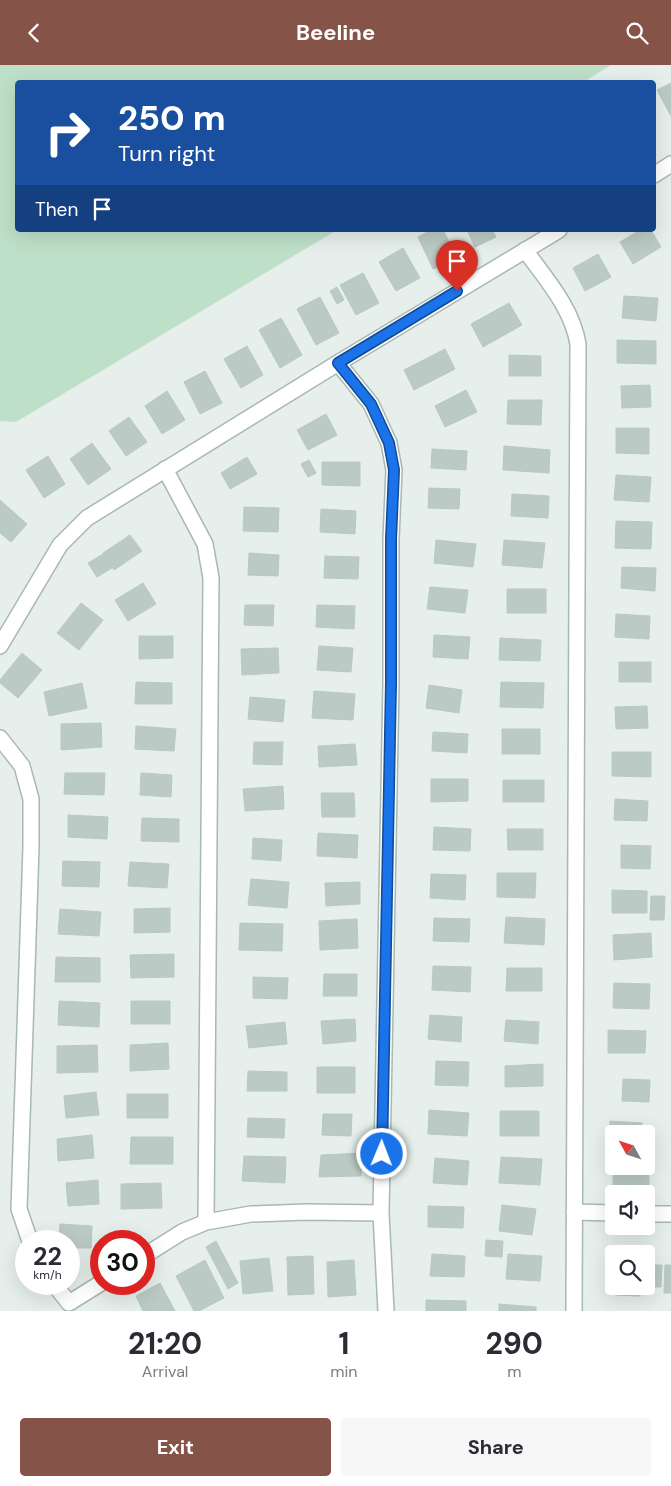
<!DOCTYPE html>
<style>
:root{--surface:#fff;--page:#f7f7f7;--text:#2b2b33;--muted:#7c7c81;--accent:#855347}
body{margin:0;font-family:"DM Sans",sans-serif;background:var(--page);color:var(--text);height:100vh;display:flex;flex-direction:column;font-size:19px;white-space:nowrap}
*{box-sizing:border-box;margin:0}
p{font-size:16px;color:var(--muted)}
.icon{flex:none;width:28px;height:28px;fill:none;stroke:currentColor;stroke-width:2;stroke-linecap:round;stroke-linejoin:round}
.map{position:relative;height:1246px;overflow:hidden}
.drawer{display:flex;flex-direction:column;background:var(--surface);flex:1}
.drawer>*{flex:none}
.banner{position:absolute;left:15px;top:15px;width:641px;height:152px;border-radius:5px;box-shadow:0 5px 20px #0002;background:#1a4fa0;color:#fff;overflow:hidden}
.needle{width:32px;rotate:310deg}
.tools{position:absolute;left:605px;top:1060px;display:grid;gap:10px}
.tools a{display:grid;place-items:center;width:50px;height:50px;border-radius:5px;background:var(--surface);box-shadow:0 5px 20px #0002;font-size:25px}
.speed{position:absolute;left:15px;top:1165px;display:flex;gap:10px;font-size:25px;font-weight:700;text-align:center}
.speed>*{display:grid;place-content:center;width:65px;height:65px;border-radius:50%;background:var(--surface);box-shadow:0 5px 20px #0002;line-height:1}
.speed small{font-size:12px;font-weight:400}
.speed .limit{border:8px solid #d22;background:#fff;color:#111}
.pin{position:absolute;display:grid;place-items:center;width:42px;height:42px;color:#fff;margin:-51px -21px;border-radius:50% 50% 50% 0;rotate:-45deg;box-shadow:0 0 5px #0007}
.pin .icon{rotate:45deg}
.me{position:absolute;width:55px;margin:-28px;rotate:1deg;stroke-linejoin:round;filter:drop-shadow(0 0 4px #0008)}
.turn{display:flex;align-items:center;gap:18px;height:105px;padding:0 20px;font-size:22px}
.turn .icon{width:65px;height:65px;stroke-width:2.5}
.turn b{display:block;font-size:35px;line-height:42px}
.then{display:flex;align-items:center;height:48px;padding:0 20px;background:#0003;gap:10px;font-size:19px}
.eta{display:flex;justify-content:space-evenly;align-items:center;height:85px;text-align:center}
.eta b{font-size:30px;font-weight:700;line-height:35px}
.button{display:flex;gap:10px;margin-top:auto;padding:10px 20px}
.button a{flex:1;height:58px;border-radius:5px;background:var(--accent);color:#fff;font-size:20px;font-weight:700;line-height:58px;text-align:center}
.button a+a{background:var(--page);color:var(--text)}
header{display:flex;justify-content:space-between;align-items:center;height:65px;padding:0 20px;background:var(--accent);color:#fff;font-size:22px;font-weight:700}
.map>svg:first-child{display:block}
.green{fill:#bfe0c8}
.building{fill:#bbcac4;stroke:#b8c9c2}
.lines{fill:none;stroke-linecap:round;stroke-linejoin:round}
.street-casing{stroke:#a8b8b2;stroke-width:18}
.street{stroke:#fff;stroke-width:15}
.route-casing{stroke:#114b97;stroke-width:12}
.route{stroke:#1a73e8;stroke-width:9}
</style>
<header><svg class="icon" aria-label="back" viewBox="0 0 24 24"><path d="M15 5l-7 7 7 7"/></svg>Beeline<svg class="icon" aria-label="search" viewBox="0 0 24 24"><circle cx="10" cy="10" r="6"/><path d="M15 15l6 6"/></svg></header>
<div class="map">
<svg width="671" height="1246" viewBox="0 0 671 1246">
<rect width="100%" height="100%" fill="#e6efeb"/>
<path class="green" d="M0,0h611l-29,18h-564v147h319l-321,192 -16,-1z"/>
<path class="building" d="M671,18v33l-14,-26z
M431,165h12l14,27 -24,12 -15,-32z
M467,165h25l4,7 -21,10z
M640,165h11l10,17 -28,17 -13,-22z
M403,183l17,30 -24,13 -17,-29z
M598,189l13,23 -26,14 -12,-23z
M363,208l16,30 -23,12 -16,-30z
M337,222l7,13 -7,4 -7,-13z
M624,231l34,2 -2,23 -34,-3z
M320,232l19,36 -23,12 -19,-36z
M509,238l13,22 -39,22 -12,-23z
M281,253l21,37 -22,13 -21,-38z
M617,275l39,1v23l-39,-1z
M247,281l16,29 -22,13 -17,-29z
M445,284l10,20 -41,21 -10,-20z
M509,290l32,1v20h-32z
M205,306l17,32 -22,11 -16,-32z
M650,320l1,22 -29,1 -1,-22z
M466,325l11,22 -32,15 -10,-21z
M167,326l18,29 -23,14 -17,-28z
M508,335h34l-1,25 -34,-1z
M326,349l11,21 -29,15 -11,-20z
M129,352l18,25 -21,14 -17,-25z
M616,363h33v26l-33,-1z
M92,378l19,26 -23,16 -18,-26z
M504,381l46,4 -1,23 -46,-3z
M432,384l35,2 -1,19 -35,-2z
M48,391l17,28 -21,14 -18,-28z
M247,392l10,17 -27,15 -9,-16z
M309,395l7,13 -8,4 -7,-13z
M322,397h38v24l-38,-1z
M616,410l35,2 -2,25 -35,-2z
M429,423l31,1 -1,20 -31,-1z
M512,429l37,2 -1,22 -37,-2z
M0,435l27,24 -16,18 -11,-9z
M244,442l35,1 -1,24 -35,-1z
M321,444l35,2 -1,23 -35,-2z
M616,456l36,1 -1,27 -36,-1z
M130,470l12,16 -28,19 -11,-17z
M436,475l40,4 -3,23 -39,-4z
M504,475l41,3 -3,25 -40,-3z
M249,488l30,2 -1,21 -30,-1z
M103,489l9,14 -15,9 -9,-14z
M325,491l34,1 -1,22 -34,-1z
M622,502l34,1 -1,23 -34,-3z
M143,518l13,21 -28,17 -13,-21z
M430,522l38,3 -3,23 -38,-4z
M507,524h39v24h-39z
M81,538l22,17 -24,30 -22,-17z
M245,540h29l-1,21 -29,-1z
M317,540l38,1 -1,23 -38,-2z
M616,549l34,2 -1,23 -34,-2z
M434,570l36,2 -2,22 -35,-2z
M139,571h34v22l-34,1z
M500,573l41,2 -1,21 -41,-1z
M319,581l34,2 -2,24 -34,-2z
M278,583l1,25 -37,2 -1,-26z
M22,588l20,17 -24,28 -18,-15v-3z
M619,597h32v20h-32z
M136,617l36,1v21h-37z
M501,617l43,1 -1,25 -43,-1z
M82,618l5,25 -38,8 -5,-24z
M429,620l33,5 -3,23 -33,-5z
M314,626l41,3 -2,26 -41,-2z
M250,632l35,3 -2,22 -35,-3z
M647,641l1,22 -32,1 -1,-22z
M101,658l1,24 -41,3v-26z
M136,661l40,3 -2,22 -39,-2z
M502,664h38v25h-38z
M433,667l35,2 -1,19 -35,-2z
M254,677h29l-1,23 -29,-1z
M355,679l2,21 -38,2 -1,-21z
M612,687h39v25l-39,-1z
M65,708h40l-1,22 -40,-1z
M141,708l31,2 -1,22 -31,-2z
M431,714h37v22l-37,1z
M503,715h41v22h-41z
M283,721l1,23 -39,2 -2,-22z
M321,728h33l1,24h-33z
M615,734l33,2 -1,20 -33,-1z
M68,750l40,2 -1,22 -39,-2z
M142,753l37,1v23l-38,-1z
M434,762l37,2 -1,22 -37,-1z
M507,764h36v21h-35z
M318,768l40,2 -1,23 -40,-2z
M253,773l29,2 -1,21 -29,-2z
M621,780l30,1 -1,23 -29,-1z
M63,796l37,1 -1,25 -37,-1z
M130,797l39,2 -2,24 -39,-2z
M497,808h39l-1,25 -38,-1z
M431,809l35,1 -1,25 -35,-2z
M251,814l38,3 -2,26 -39,-3z
M360,817v22l-34,2 -1,-23z
M612,825l35,1v22h-35z
M651,831h14l-1,24h-14z
M170,843v24l-36,1v-24z
M60,844l41,3 -2,24 -41,-2z
M506,852l39,2 -1,26 -40,-2z
M434,853l36,1 -1,23 -36,-1z
M357,854l1,29 -38,2 -1,-29z
M240,858l43,1 -1,27 -43,-1z
M651,868l1,24 -38,3 -1,-25z
M174,889v23l-43,1 -1,-23z
M56,892l44,1v24h-45z
M433,901l38,1 -1,25 -38,-2z
M507,903h35v23h-36z
M324,909h33v22h-34z
M253,912l35,1 -1,21 -34,-1z
M614,918l36,1 -1,25 -36,-1z
M59,936l41,2 -1,24 -41,-2z
M131,936h39v23h-39z
M430,950l32,2 -1,25 -33,-3z
M355,954l1,22 -33,3 -2,-23z
M506,955l33,2 -1,22 -34,-3z
M285,957l2,22 -38,4 -3,-22z
M608,965l38,1 -1,22h-37z
M168,978l1,26 -39,2v-26z
M97,980l1,27 -41,1v-27z
M436,996l33,1 -1,24 -33,-1z
M543,999v22l-38,1v-21z
M317,1002h38v26h-38z
M248,1006l39,1v19h-40z
M623,1014l27,1 -1,22 -27,-1z
M96,1027l3,23 -33,3 -2,-22z
M127,1029h41v24h-41z
M429,1045l40,3 -2,23 -39,-2z
M500,1046h39v25h-39z
M323,1049h29l-1,22 -29,-1z
M248,1053l37,1 -1,19 -37,-1z
M610,1056l32,2 -1,11h-27v9h-5z
M92,1070l2,23 -36,3 -1,-22z
M131,1072h42v27h-43z
M361,1088v23l-42,1 2,-22z
M244,1091l42,1 -1,26 -43,-2z
M501,1092l41,2 -2,26 -41,-2z
M435,1093l34,3 -2,24 -34,-2z
M613,1099l1,2 35,-2v23h-36z
M98,1115l1,24 -31,2 -2,-23z
M161,1118l1,25 -41,1v-25z
M502,1140l34,4 -4,26 -33,-4z
M428,1141l36,1 -1,21 -35,-1z
M60,1159l32,2 -1,22h-22v-7h-10z
M486,1175l17,1 -1,16 -17,-1z
M216,1176l22,42 -10,6 -22,-42z
M432,1189l33,2 -1,21 -34,-1z
M508,1189l34,2 -2,25 -34,-2z
M313,1191l1,38 -26,1 -1,-38z
M269,1193l4,33 -30,3 -3,-33z
M205,1195l19,38 -25,13h-5l-18,-35z
M354,1195l2,35 -28,2 -1,-35z
M653,1200h9l-1,22h-9z
M665,1200h6v28h-7z
M160,1218l15,28h-32l-7,-15z
M615,1221h25v10l-25,-1z
M426,1235l40,1v10h-40z
M499,1239l37,3v4h-37z"/>
<g class="lines">
<defs>
<path id="street" d="M654,110l17,-11
M525,185c21,29 47,58 53,94l-4,967
M338,298l33,41 18,39 5,27 -3,69v144l-10,530 5,98
M165,404l40,75 6,34 -5,644
M0,581l60,-101 27,-27 251,-155 221,-133
M0,673l22,28 9,33v48l-12,362 11,32
M574,1147l40,1
M646,1149h25
M144,1191l38,-24 24,-10 45,-8 55,-2 75,1
M54,1219l15,19 32,-20"/>
</defs>
<use href="#street" class="street-casing"/>
<use href="#street" class="street"/>
</g>
<g class="lines">
<defs>
<path id="route" d="M382,1089l9,-471v-144l3,-69 -5,-27 -18,-39 -33,-41 119,-72"/>
</defs>
<use href="#route" class="route-casing"/>
<use href="#route" class="route"/>
</g>
</svg>
<div class="tools">
<a><svg class="needle" viewBox="-14 -14 28 28"><path d="M0-13l5 13h-10z" fill="#e53935"/><path d="M0 13l5-13h-10z" fill="#7c7c81"/></svg></a>
<a><svg class="icon" aria-label="sound" viewBox="0 0 24 24"><path d="M4 9h4l5-4v14l-5-4H4zM17 9q2 3 0 6"/></svg></a>
<a><svg class="icon" aria-label="search" viewBox="0 0 24 24"><circle cx="10" cy="10" r="6"/><path d="M15 15l6 6"/></svg></a>
</div>
<div class="speed"><div>22<small>km/h</small></div><div class="limit">30</div></div>
<div class="pin" style="left:457px;top:226px;background:#d93025"><svg class="icon" aria-label="arrive" viewBox="0 0 24 24"><path d="M6 21V4h12l-3 4 3 4H6"/></svg></div>
<svg class="me" style="left:382px;top:1089px" viewBox="-20 -20 40 40"><circle r="17" fill="#1a73e8" stroke="#fff" stroke-width="3"/><path d="M0-11L8 9 0 5-8 9z" fill="#fff"/></svg>
<div class="banner">
<div class="turn"><svg class="icon" aria-label="right" viewBox="0 0 24 24"><path d="M7 20v-9h11M14 6l5 5-5 5"/></svg><div><b>250 m</b>Turn right</div></div>
<div class="then">Then<svg class="icon" aria-label="arrive" viewBox="0 0 24 24"><path d="M6 21V4h12l-3 4 3 4H6"/></svg></div>
</div>
</div>
<section class="drawer">
<div class="eta">
<div><b>21:20</b><p>Arrival</p></div>
<div><b>1</b><p>min</p></div>
<div><b>290</b><p>m</p></div>
</div>
<div class="button"><a>Exit</a><a>Share</a></div>
</section>
